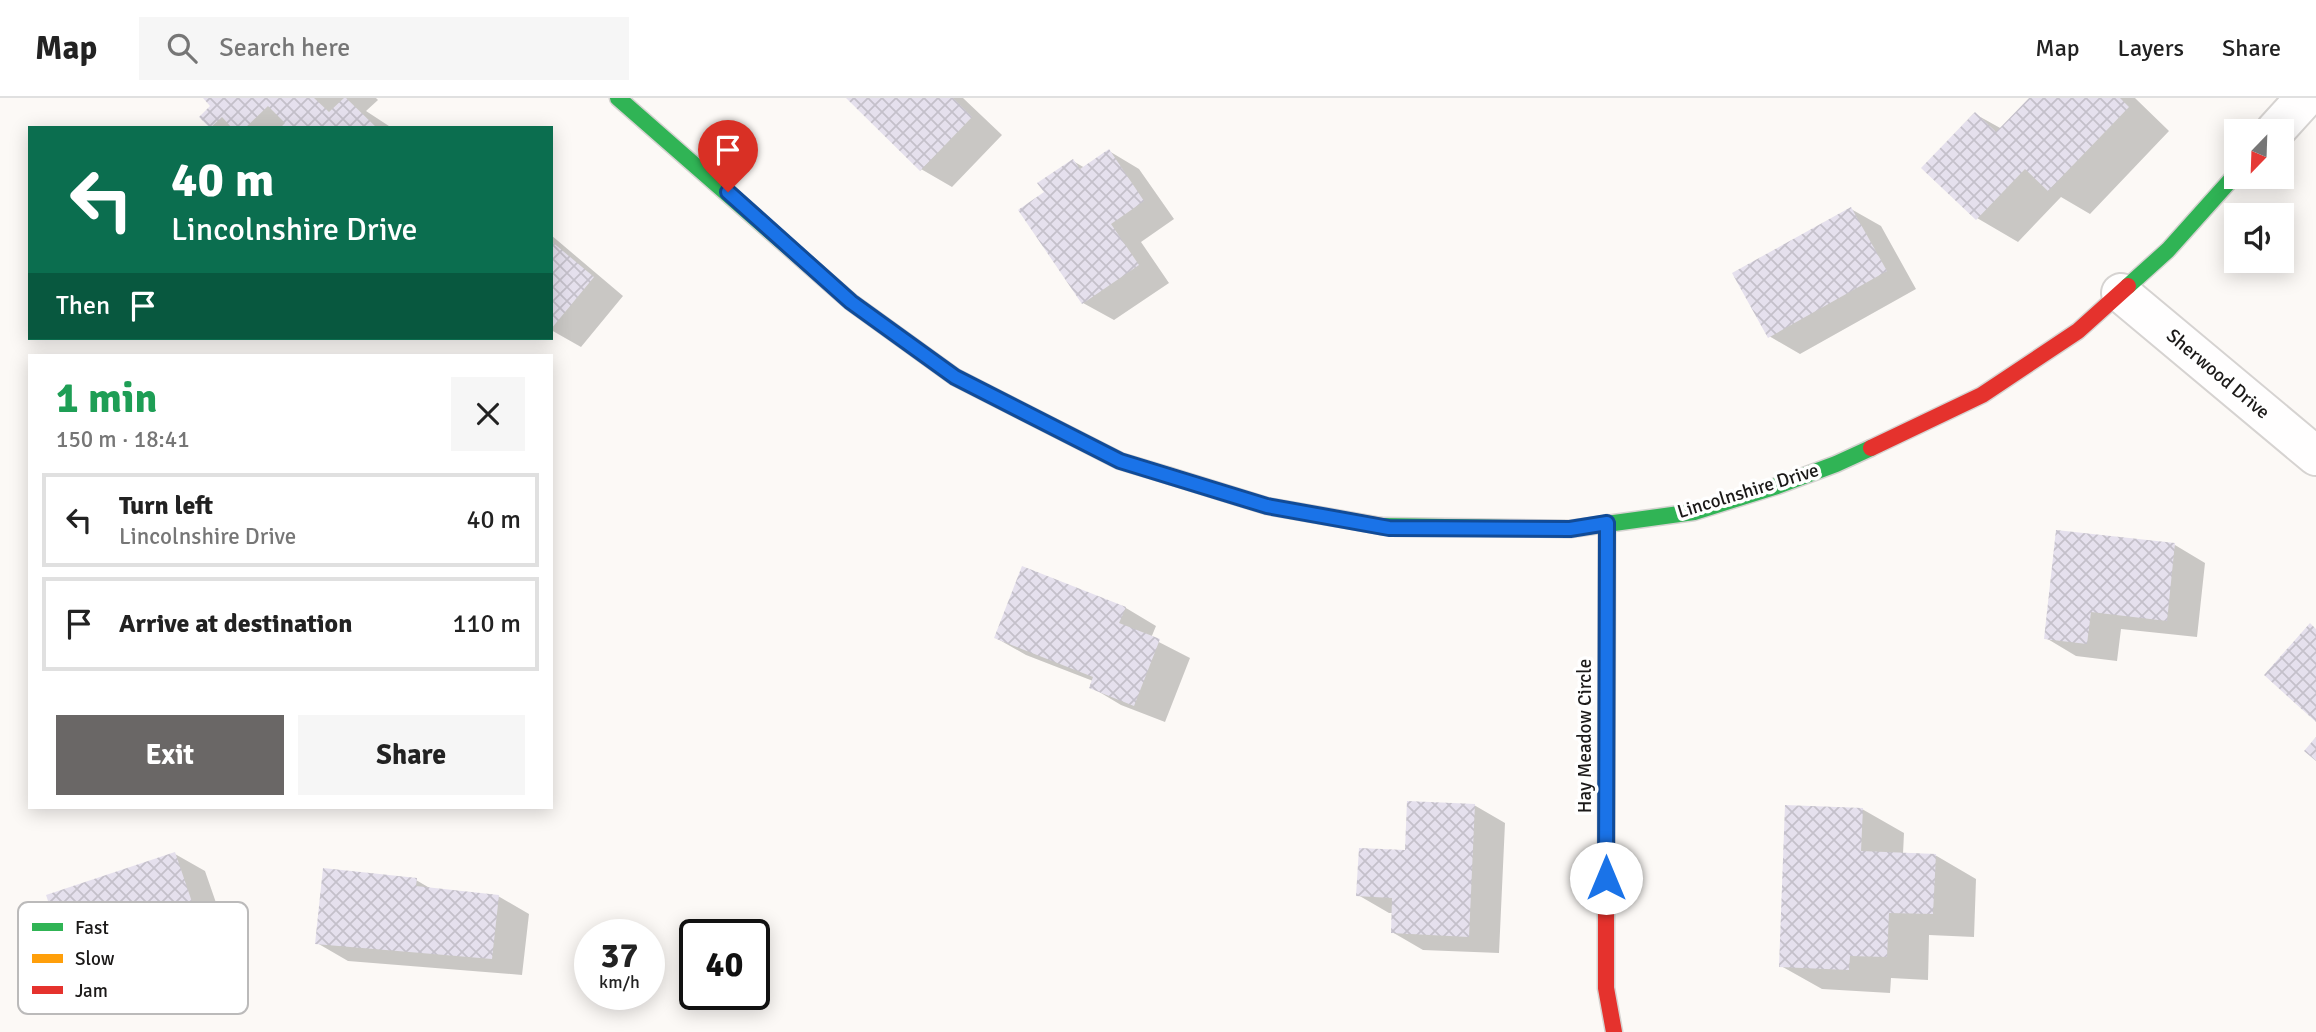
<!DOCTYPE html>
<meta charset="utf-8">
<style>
:root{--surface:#fff;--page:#f6f6f6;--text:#222;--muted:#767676;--line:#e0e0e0;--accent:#6a6766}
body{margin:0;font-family:Signika,sans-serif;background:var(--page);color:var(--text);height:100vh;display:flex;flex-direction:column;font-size:26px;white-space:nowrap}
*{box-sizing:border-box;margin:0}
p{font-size:23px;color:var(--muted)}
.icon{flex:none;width:38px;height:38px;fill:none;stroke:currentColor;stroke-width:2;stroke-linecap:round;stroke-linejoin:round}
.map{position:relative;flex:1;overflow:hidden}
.sheet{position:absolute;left:28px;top:256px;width:525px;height:455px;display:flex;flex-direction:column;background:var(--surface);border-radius:0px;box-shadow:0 4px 18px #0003}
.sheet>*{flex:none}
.hud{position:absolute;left:28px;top:28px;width:525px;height:214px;border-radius:0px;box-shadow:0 4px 18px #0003;background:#0b6e4f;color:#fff;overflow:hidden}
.needle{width:46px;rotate:203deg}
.controls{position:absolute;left:2224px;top:21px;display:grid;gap:14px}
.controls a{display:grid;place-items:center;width:70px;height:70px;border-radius:0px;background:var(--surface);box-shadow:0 4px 18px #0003;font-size:35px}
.speed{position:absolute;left:574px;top:821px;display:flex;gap:14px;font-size:35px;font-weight:700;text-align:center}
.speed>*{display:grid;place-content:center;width:91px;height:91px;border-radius:50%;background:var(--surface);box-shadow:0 4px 18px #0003;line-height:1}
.speed small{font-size:18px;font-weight:400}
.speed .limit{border:4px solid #111;border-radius:10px;background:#fff;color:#111}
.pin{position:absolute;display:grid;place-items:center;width:60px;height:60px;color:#fff;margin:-72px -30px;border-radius:50% 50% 50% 0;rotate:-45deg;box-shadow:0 0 7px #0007}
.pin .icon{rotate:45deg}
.me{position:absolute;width:77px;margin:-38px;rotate:0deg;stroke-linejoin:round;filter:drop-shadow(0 0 5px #0008)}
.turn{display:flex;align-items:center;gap:24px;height:147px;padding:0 28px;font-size:32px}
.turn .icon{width:91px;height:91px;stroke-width:2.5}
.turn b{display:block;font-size:49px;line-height:60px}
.then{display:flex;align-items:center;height:66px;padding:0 28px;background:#0003;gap:14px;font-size:26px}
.round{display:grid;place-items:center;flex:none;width:74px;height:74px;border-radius:0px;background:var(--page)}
.headline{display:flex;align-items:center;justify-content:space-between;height:119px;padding:0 28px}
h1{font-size:42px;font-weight:700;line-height:52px;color:#1e9e55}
.action{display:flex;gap:14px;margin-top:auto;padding:14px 28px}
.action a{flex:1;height:80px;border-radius:0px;background:var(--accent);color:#fff;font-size:28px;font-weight:700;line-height:80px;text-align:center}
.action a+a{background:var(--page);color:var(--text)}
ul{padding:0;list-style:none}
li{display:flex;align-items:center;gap:21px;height:94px;margin:0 14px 10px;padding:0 14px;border:4px solid var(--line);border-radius:0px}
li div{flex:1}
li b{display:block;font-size:26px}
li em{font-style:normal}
header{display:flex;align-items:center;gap:42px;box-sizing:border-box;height:98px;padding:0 35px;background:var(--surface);border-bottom:2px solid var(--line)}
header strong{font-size:33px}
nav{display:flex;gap:38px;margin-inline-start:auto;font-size:24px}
.search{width:490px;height:63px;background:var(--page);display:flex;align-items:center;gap:18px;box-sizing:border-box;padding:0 24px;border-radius:0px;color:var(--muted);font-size:26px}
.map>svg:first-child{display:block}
.shadow{fill:#0003}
.building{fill:url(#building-cross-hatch)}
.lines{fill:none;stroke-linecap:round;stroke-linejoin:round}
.street-casing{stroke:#d6d3d1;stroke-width:42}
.fast-casing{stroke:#d6d3d1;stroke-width:19}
.slow-casing{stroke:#d6d3d1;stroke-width:19}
.jam-casing{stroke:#d6d3d1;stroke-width:19}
.street{stroke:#fffefe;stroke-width:38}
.fast{stroke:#30b455;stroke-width:16}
.slow{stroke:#ff9f0a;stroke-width:16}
.jam{stroke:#e5322d;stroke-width:16}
.route-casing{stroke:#114b97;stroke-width:18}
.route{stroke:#1a73e8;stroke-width:12}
.labels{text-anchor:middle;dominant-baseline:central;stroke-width:7;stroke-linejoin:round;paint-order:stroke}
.street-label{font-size:19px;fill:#1b1918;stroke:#fff}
.key{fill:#fff;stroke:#bbbaba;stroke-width:2}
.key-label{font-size:19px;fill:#1b1918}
</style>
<header>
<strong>Map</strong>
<div class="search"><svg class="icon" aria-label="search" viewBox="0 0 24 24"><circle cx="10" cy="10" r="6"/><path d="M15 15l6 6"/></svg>Search here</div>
<nav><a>Map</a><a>Layers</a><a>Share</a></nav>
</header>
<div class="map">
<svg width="2316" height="934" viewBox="0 0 2316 934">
<defs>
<pattern id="building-cross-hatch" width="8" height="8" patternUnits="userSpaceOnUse" patternTransform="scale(1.75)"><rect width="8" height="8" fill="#e5e0ed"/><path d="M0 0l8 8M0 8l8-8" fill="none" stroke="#c4c0ca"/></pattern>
</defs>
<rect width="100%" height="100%" fill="#fcf9f6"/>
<path class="shadow" d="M205,0h171l2,2 -12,11 26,17h-180l-11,-11 11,-11z
M848,0h115l39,37 -50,52 -31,-18z
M2032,0h103l34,33 -79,83 -29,-17 -43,45 -41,-24 -2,-104 27,15z
M1109,53l30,18 35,50 -33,23 28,41 -55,37 -31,-17 -37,-110 27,-32 12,7z
M1851,111l30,17 35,63 -116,65 -31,-18z
M551,137l72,61 -42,51 -30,-17z
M2175,447l30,18 -8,74 -76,-8 -4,32 -41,-5 -30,-18z
M1023,471l103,39 30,18 -5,12 39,20 -25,64 -44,-17 -30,-18 2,-6 -67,-26 -30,-17z
M1474,707l31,18 -6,130 -76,-3 -31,-18 1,-19h-4l-31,-18 49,-43z
M1862,711l42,24 -1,21 32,1 41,24 -2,58 -45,-2 -1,45 -37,-2 -1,15 -68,-4 -41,-23z
M175,756l30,17 34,98 -56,19 -10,-6 -63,22 -31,-17z
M416,782l17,10 65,6 31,18 -7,61 -174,-14 -31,-18z"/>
<path class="building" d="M203,0h111l15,14 15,-14h2l31,30h-97l5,-5 -17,-17 -23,22h-13l-10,-11 -12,11 -11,-11 11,-11z
M846,0h107l19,19 -52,54z
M2029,0h91l9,9 -81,84 -23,-22 -49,51 -55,-52 54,-56 21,20z
M1109,51l35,52 -33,23 28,41 -57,39 -64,-94 26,-18 -7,-9 36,-24 7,10z
M1851,109l36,64 -119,67 -36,-65z
M551,143l43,36 -43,52z
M2056,432l119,13 -8,78 -76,-9 -4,32 -43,-5z
M1022,468l104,41 -7,16 41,16 -26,67 -45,-18 4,-11 -99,-39z
M2310,525l6,6v93l-52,-47z
M2316,639v24l-12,-10z
M1407,703l68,3 -6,133 -78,-4 1,-35 -36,-2 3,-48 46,2z
M1785,707l78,3 -2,43 75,3 -3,60 -44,-1 -2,44 -37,-1 -1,14 -70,-3z
M175,754l34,100 -58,20 -2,-9 -71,25 -32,-93z
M323,770l94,10 -1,8 83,9 -7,64 -177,-15z"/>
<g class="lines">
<defs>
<path id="street" d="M2275,33l30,-33
M2121,195l195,163"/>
<path id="fast" d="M618,0l233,204 104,75 165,84 50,15
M2128,188l40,-36 68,-76
M1381,428l189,3 124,-17 83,-26 59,-22 35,-16"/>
<path id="slow" d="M1170,378l97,30 114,20
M1606,811l1,-386"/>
<path id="jam" d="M1871,350l111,-53 96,-64 50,-45
M1606,811v79l8,44"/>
</defs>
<use href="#street" class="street-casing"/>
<use href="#fast" class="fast-casing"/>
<use href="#slow" class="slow-casing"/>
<use href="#jam" class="jam-casing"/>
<use href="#street" class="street"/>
<use href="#fast" class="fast"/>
<use href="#slow" class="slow"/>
<use href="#jam" class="jam"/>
</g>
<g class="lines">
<defs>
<path id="route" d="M728,94l123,110 104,75 165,84 147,45 122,22 181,1 37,-6 -1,355"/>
</defs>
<use href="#route" class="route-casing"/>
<use href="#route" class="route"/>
</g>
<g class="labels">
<g class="street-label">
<text transform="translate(2218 276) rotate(40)">Sherwood Drive</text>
<text transform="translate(1748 393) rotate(-17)">Lincolnshire Drive</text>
<text transform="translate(1585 638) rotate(-90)">Hay Meadow Circle</text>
</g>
</g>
<rect x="18" y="804" width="230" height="112" rx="10" class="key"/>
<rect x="32" y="825" width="31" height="8" fill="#30b455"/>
<rect x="32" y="856" width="31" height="9" fill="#ff9f0a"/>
<rect x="32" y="888" width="31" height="8" fill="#e5322d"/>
<g class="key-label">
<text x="75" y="836">Fast</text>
<text x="75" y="867">Slow</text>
<text x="75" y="899">Jam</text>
</g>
</svg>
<div class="controls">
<a><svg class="needle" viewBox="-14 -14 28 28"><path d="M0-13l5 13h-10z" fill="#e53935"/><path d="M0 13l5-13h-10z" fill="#767676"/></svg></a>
<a><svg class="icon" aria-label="sound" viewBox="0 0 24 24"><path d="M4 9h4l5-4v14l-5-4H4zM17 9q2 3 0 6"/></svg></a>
</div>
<div class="speed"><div>37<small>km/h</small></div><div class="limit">40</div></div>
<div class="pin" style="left:728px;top:94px;background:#d93025"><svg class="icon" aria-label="arrive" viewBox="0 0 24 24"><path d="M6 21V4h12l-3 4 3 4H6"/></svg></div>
<svg class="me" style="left:1606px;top:780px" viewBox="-20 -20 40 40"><circle r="19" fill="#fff"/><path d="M0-13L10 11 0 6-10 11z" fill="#1a73e8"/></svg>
<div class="hud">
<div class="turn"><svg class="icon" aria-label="left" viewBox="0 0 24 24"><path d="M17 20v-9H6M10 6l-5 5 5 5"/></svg><div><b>40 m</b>Lincolnshire Drive</div></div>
<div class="then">Then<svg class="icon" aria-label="arrive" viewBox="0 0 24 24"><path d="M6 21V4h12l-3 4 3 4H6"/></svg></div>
</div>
<section class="sheet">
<div class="headline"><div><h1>1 min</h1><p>150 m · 18:41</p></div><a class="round"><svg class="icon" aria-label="close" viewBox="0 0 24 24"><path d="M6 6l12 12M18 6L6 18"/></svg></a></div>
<ul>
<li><svg class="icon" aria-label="left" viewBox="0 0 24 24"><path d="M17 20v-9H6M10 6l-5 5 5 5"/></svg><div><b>Turn left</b><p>Lincolnshire Drive</p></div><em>40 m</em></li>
<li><svg class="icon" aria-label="arrive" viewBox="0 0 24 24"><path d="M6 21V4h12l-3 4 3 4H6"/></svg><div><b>Arrive at destination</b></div><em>110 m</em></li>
</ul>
<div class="action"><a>Exit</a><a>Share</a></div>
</section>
</div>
